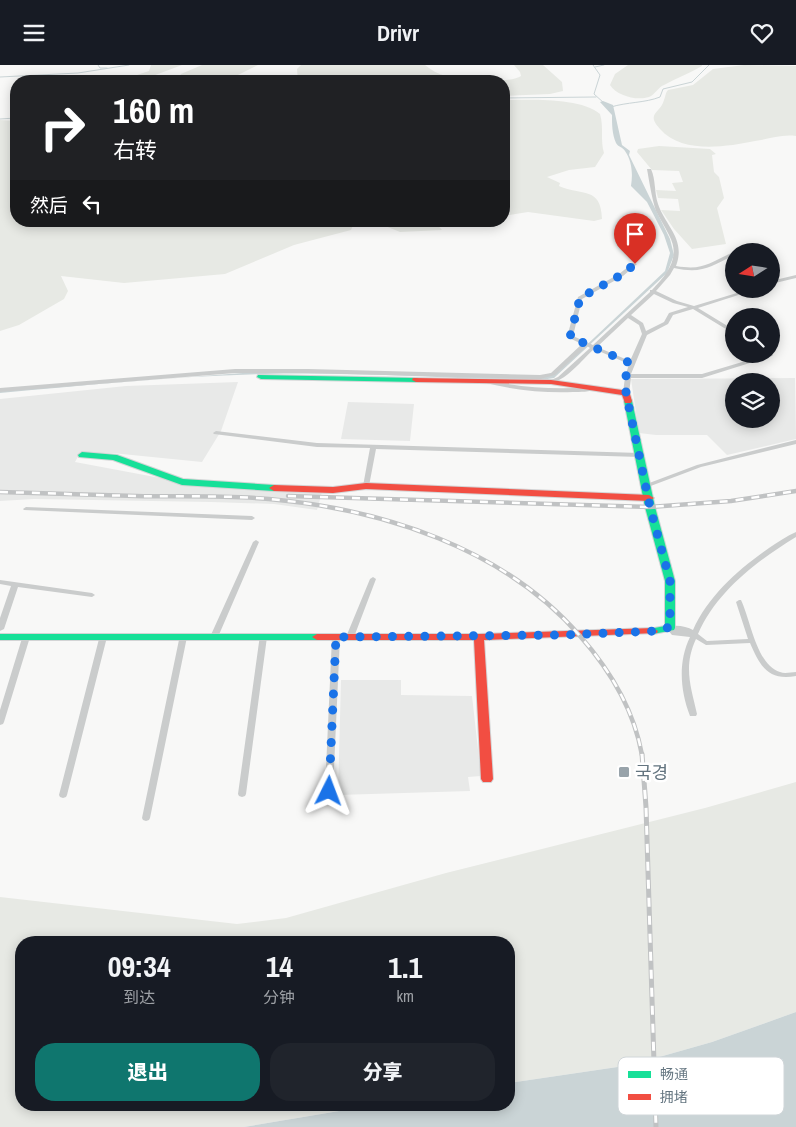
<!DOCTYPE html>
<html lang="zh">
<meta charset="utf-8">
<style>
:root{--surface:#171b24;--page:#20242c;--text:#f1f3f6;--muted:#9ea1a6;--accent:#0f766e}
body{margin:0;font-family:"Archivo Narrow","Noto Sans SC","Noto Sans KR",sans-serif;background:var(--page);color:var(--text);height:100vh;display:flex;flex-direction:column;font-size:19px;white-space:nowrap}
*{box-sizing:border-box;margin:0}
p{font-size:16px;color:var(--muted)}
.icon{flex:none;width:28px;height:28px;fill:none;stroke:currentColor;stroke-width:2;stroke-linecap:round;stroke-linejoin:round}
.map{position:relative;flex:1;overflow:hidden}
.panel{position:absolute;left:15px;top:871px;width:500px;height:175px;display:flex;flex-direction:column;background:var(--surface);border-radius:20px;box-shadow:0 2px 12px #0003}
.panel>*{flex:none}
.top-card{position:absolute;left:10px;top:10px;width:500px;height:152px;border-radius:20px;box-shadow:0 2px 12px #0003;background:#202124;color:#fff;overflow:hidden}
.needle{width:32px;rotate:258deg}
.controls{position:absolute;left:725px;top:178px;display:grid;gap:10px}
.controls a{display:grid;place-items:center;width:55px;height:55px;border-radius:50%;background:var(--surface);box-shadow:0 2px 12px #0003;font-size:25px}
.pin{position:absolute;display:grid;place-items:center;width:42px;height:42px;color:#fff;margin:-51px -21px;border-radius:50% 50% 50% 0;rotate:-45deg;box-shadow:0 0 5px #0007}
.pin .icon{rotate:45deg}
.me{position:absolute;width:55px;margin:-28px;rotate:3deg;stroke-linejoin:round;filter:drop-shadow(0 0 4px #0008)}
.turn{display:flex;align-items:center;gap:18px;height:105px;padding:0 20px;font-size:22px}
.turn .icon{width:65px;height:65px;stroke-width:2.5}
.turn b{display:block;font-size:35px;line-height:42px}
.then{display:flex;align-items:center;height:48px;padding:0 20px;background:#0003;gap:10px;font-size:19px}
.eta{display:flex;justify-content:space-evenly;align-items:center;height:85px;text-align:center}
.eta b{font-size:30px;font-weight:800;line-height:35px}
.action{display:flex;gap:10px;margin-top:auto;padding:10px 20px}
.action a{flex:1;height:58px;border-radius:20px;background:var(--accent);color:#fff;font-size:20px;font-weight:800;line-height:58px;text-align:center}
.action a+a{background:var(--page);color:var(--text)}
header{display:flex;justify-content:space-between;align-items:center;height:65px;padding:0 20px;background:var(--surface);font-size:22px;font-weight:800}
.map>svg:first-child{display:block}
.built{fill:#e8e9e8;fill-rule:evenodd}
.green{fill:#e7e9e4}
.water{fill:#cad4d6}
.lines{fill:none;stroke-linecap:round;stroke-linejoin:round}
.stream{stroke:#cad4d6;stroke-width:1}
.fast-casing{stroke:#d3d4d5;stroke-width:2}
.jam-casing{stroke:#d3d4d5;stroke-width:2}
.street{fill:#cacccc;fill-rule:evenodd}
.fast{fill:#16e098;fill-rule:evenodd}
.jam{fill:#f24e42;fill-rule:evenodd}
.rail-far1-casing{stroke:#c0c2c3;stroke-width:4.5}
.rail-casing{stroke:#c0c2c3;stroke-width:5}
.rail-far1{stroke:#fff;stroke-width:2.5;stroke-dasharray:8;stroke-linecap:butt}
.rail{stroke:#fff;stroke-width:3;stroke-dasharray:9;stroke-linecap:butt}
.route{stroke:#1a73e8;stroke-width:9;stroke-dasharray:0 16.2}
.poi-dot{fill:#98a3aa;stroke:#fff;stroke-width:2}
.labels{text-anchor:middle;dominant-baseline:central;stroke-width:5;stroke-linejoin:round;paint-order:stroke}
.poi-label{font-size:18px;fill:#647580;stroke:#fff;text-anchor:start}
.key{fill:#fff;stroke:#d0d6d9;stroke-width:1}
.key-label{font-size:14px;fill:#647580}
</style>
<header><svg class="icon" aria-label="menu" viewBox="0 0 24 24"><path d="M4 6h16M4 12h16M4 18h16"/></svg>Drivr<svg class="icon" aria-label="heart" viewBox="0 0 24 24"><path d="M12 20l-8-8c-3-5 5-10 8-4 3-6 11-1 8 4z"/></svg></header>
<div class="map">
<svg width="796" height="1062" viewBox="0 0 796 1062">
<rect width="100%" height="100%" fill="#f8f8f7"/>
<path class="built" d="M795,313l1,61 -69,16 -20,-20h-51l-17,-2 -8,-54zM734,316h37v38h-37z
M238,317l-17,49 -19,31 -90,-9h-32l-5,9 96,18 151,12 -5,18 -43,-6 -63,-2 -177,-3 -34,2v-102l126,-13z
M348,337l66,2 -4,37 -69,-2z
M341,615h60v15l71,1 9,80 -13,1 2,14 -132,4z"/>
<path class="green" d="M151,0h31l-40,15 -15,1 1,-3 21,-7z
M202,0h56l-32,16 -48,-2 3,-5z
M301,0h124c6,5 13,9 21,11 14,4 64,8 75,0l-1,-4 -6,-7h29l19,17 1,9 -13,3 -46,2v-15h-206l-1,-12z
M628,0h74v1c-12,7 -25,12 -38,19 -6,2 -9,10 -15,12 -12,4 -32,-1 -39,-12l5,-11z
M744,0l52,1v70c-15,-2 -26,3 -41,5 -30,6 -73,13 -95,-12 -15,-16 1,-16 4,-29 2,-5 1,-6 4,-10l25,-5 20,-16z
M504,35c25,0 76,-3 96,14 4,13 0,26 4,39l-9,14 -26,3 -22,7 13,6 -1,3c23,10 42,0 43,33l-8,2 -66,-9 -24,4z
M0,55l16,1v100h339l-4,9 -57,15 -69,29 -101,9 -63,-7 7,15 -4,8 -45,26 -19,6z
M659,81l51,3 6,5 -4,1 2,17 5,5 5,21 -7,10 9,36 -34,5 -18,-20 -13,-19 19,1 -2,-12 -20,-1 -2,-8 20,1 -4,-8 11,-1 -4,-11 -27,-1 -15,-18 1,-3z
M373,156h61l8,9 -42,2z
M796,717v230l-84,30 -81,23 -122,18v-140h-488v162h354l-131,22h-244v-230l237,27 49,-6 160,-45 259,-65z"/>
<path class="water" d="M603,36l10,4 9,40 8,6 -1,4 41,84 4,16 -7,18 -113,105 -20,3c-90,-3 -180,-9 -269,-7 -89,2 -177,11 -265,19v-2l256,-19h100l179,6 24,-7 106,-100 5,-18 -6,-18 -17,-33 -16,-16c2,-12 1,-25 -6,-35 -2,-4 -7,-4 -9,-8 -4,-9 -4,-19 -4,-28l-12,-13z
M796,947v115h-552l131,-22h134v-22l122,-18 81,-23z"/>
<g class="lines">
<path class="stream" d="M98,0l2,3h7
M593,0l7,10 -6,19 10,9
M595,2l9,-2
M0,12l78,-4 51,-8
M504,33l92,-1
M611,42c16,-5 34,-4 49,-10l3,-8 29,-7 17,-17
M0,54l16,-1"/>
<defs>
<path id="fast" d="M258,310l158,3 4,2 -4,2 -155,-3 -4,-2z
M625,334h6l1,2 23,106 20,74v47l-1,2 -21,4 -5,-3 1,-2 16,-3v-45l-20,-74 -21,-106z
M82,387l35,3 66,24 91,6 5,3 -5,3 -92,-6 -69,-25 -34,-3 -1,-2z
M0,569h317l5,3 -5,3h-317z"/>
<path id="jam" d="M413,313l138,2 78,11 3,10 -1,2h-6l-3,-8 -71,-11 -135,-2 -4,-2z
M366,418l283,12 5,3 -5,3 -283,-12 -33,4 -59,-2 -5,-3 5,-3 59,2z
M653,563l5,3 -1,2 -173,7 9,139 -2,3h-8l-2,-3 -7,-139h-157l-5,-3 5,-3h162z"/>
</defs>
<use href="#fast" class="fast-casing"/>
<use href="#jam" class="jam-casing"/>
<path class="street" d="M647,104h4c5,11 3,23 7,35 8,23 28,35 18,62 29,5 33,-4 58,-14v3c-24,12 -32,19 -60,13l-4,7 -14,16 21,10 17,5 56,-17h7l-59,19 36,22v4l-41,-25 -20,6 -5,9 -21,11 -16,39h71l64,-19 -1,-1h6l2,1 -1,1 -70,22h-71l-2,15 -3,2 -3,-2 2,-16 -2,-1 3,-2 3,-10 -35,-15c-11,10 -30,34 -45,34v-2l9,-4 32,-29 -3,-2 -32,29 -15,4 -232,-6h-73l-235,19v-4l235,-19h73l232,6 11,-2 31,-29 -15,-7 11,-40 41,-23 14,-11 4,1 -14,12 -41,23 -9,37 20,9 57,-53v-2h2c16,-17 29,-33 17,-55 -4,-8 -9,-16 -13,-24 -4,-11 -7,-31 -9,-42zM654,229l19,9 15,4 -19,6 -5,9 -18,9 -3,-8 -12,-8zM628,253l11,7 3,9 -12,27 -33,-14z
M748,181l2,1v1l-8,3h-6z
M796,210v3l-25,6v-3z
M484,314c36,9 72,11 109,8l3,2c-6,3 -16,3 -23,3 -31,1 -61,-2 -91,-10v-2z
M216,366l101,12 323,10 3,2 -3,2 -264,-8 -7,37 -3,2 -3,-2 7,-38 -53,-1 -103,-13 -1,-1z
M796,375v4l-95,23 -53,20 -2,1 -3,-2 1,-1 53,-20z
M26,442l226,9 3,2 -3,2 -228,-10 -1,-1z
M796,467v5c-39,24 -79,54 -98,97l9,7 41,-2 -12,-37 3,-2h2c10,21 15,64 39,72 5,2 11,0 16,0v4c-28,5 -36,-10 -46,-33l-44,2 -10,-6c-13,28 -5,48 1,75l-1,2h-6c-10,-26 -12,-54 0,-79l-18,-2 -6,-7c7,-4 20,-2 27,2 15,-34 46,-61 76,-82 9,-6 18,-12 27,-16z
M256,475l3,2 -41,95 -4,2h-3l-1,-2 43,-95z
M373,512l3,2 -22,58 -4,2h-3l-1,-2 24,-58z
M0,515l92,13 3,2 -3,2 -74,-10 -14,42 -4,2v-13l11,-32 -11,-2z
M23,570h3l4,2 -26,85 -1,2 -3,1v-15z
M100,570h3l4,2 -40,158 -1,2 -3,1 -3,-1 -1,-2z
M180,570h3l4,2 -37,181 -1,2 -3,1 -3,-1 -1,-2z
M260,570h3l4,2 -21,157 -1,2 -3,1 -3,-1 -1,-2z
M333,570h3l4,2 -7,153 -1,2 -3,1 -3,-1 -1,-2 7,-153z"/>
<use href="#fast" class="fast"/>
<use href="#jam" class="jam"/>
<defs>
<path id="rail-far1" d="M0,427c45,1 91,3 136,4 44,1 89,-1 133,3 113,10 235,49 311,137 30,34 54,74 62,119
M288,431l362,11 81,-6 65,-10"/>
<path id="rail" d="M642,689l4,53 10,320"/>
</defs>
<use href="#rail-far1" class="rail-far1-casing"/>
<use href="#rail" class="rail-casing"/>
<use href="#rail-far1" class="rail-far1"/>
<use href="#rail" class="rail"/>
</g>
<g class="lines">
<path class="route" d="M329,726l7,-154 226,-2 94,-4 14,-4v-46l-20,-74 -24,-114v-17l4,-13 -60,-26 10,-39 41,-23 14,-11"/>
</g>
<rect class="poi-dot" x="618" y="701" width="12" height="12" rx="2.5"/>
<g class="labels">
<g class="poi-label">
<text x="635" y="707">국경</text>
</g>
</g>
<rect x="618" y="992" width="166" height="58" rx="8" class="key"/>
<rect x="628" y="1006" width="23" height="7" fill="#16e098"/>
<rect x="628" y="1029" width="23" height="6" fill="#f24e42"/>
<g class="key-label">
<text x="660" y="1014">畅通</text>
<text x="660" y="1037">拥堵</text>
</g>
</svg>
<div class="controls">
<a><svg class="needle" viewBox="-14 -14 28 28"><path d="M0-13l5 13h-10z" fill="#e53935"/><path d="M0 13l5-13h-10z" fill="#9ea1a6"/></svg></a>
<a><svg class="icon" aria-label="search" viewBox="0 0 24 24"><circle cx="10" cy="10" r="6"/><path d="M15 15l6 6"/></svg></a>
<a><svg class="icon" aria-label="layers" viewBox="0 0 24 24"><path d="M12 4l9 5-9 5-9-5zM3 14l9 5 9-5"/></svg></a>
</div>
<div class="pin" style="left:635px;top:199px;background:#d93025"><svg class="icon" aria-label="arrive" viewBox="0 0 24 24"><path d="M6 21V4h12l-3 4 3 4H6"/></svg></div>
<svg class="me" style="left:329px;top:726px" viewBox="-20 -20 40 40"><path d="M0-17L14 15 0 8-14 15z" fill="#1a73e8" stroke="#fff" stroke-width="4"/></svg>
<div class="top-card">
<div class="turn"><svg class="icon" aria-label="right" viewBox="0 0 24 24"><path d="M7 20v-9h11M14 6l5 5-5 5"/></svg><div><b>160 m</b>右转</div></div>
<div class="then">然后<svg class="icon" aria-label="left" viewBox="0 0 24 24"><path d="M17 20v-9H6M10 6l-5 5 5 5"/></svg></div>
</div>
<section class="panel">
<div class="eta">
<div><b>09:34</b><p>到达</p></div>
<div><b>14</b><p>分钟</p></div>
<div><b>1.1</b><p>km</p></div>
</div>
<div class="action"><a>退出</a><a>分享</a></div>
</section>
</div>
